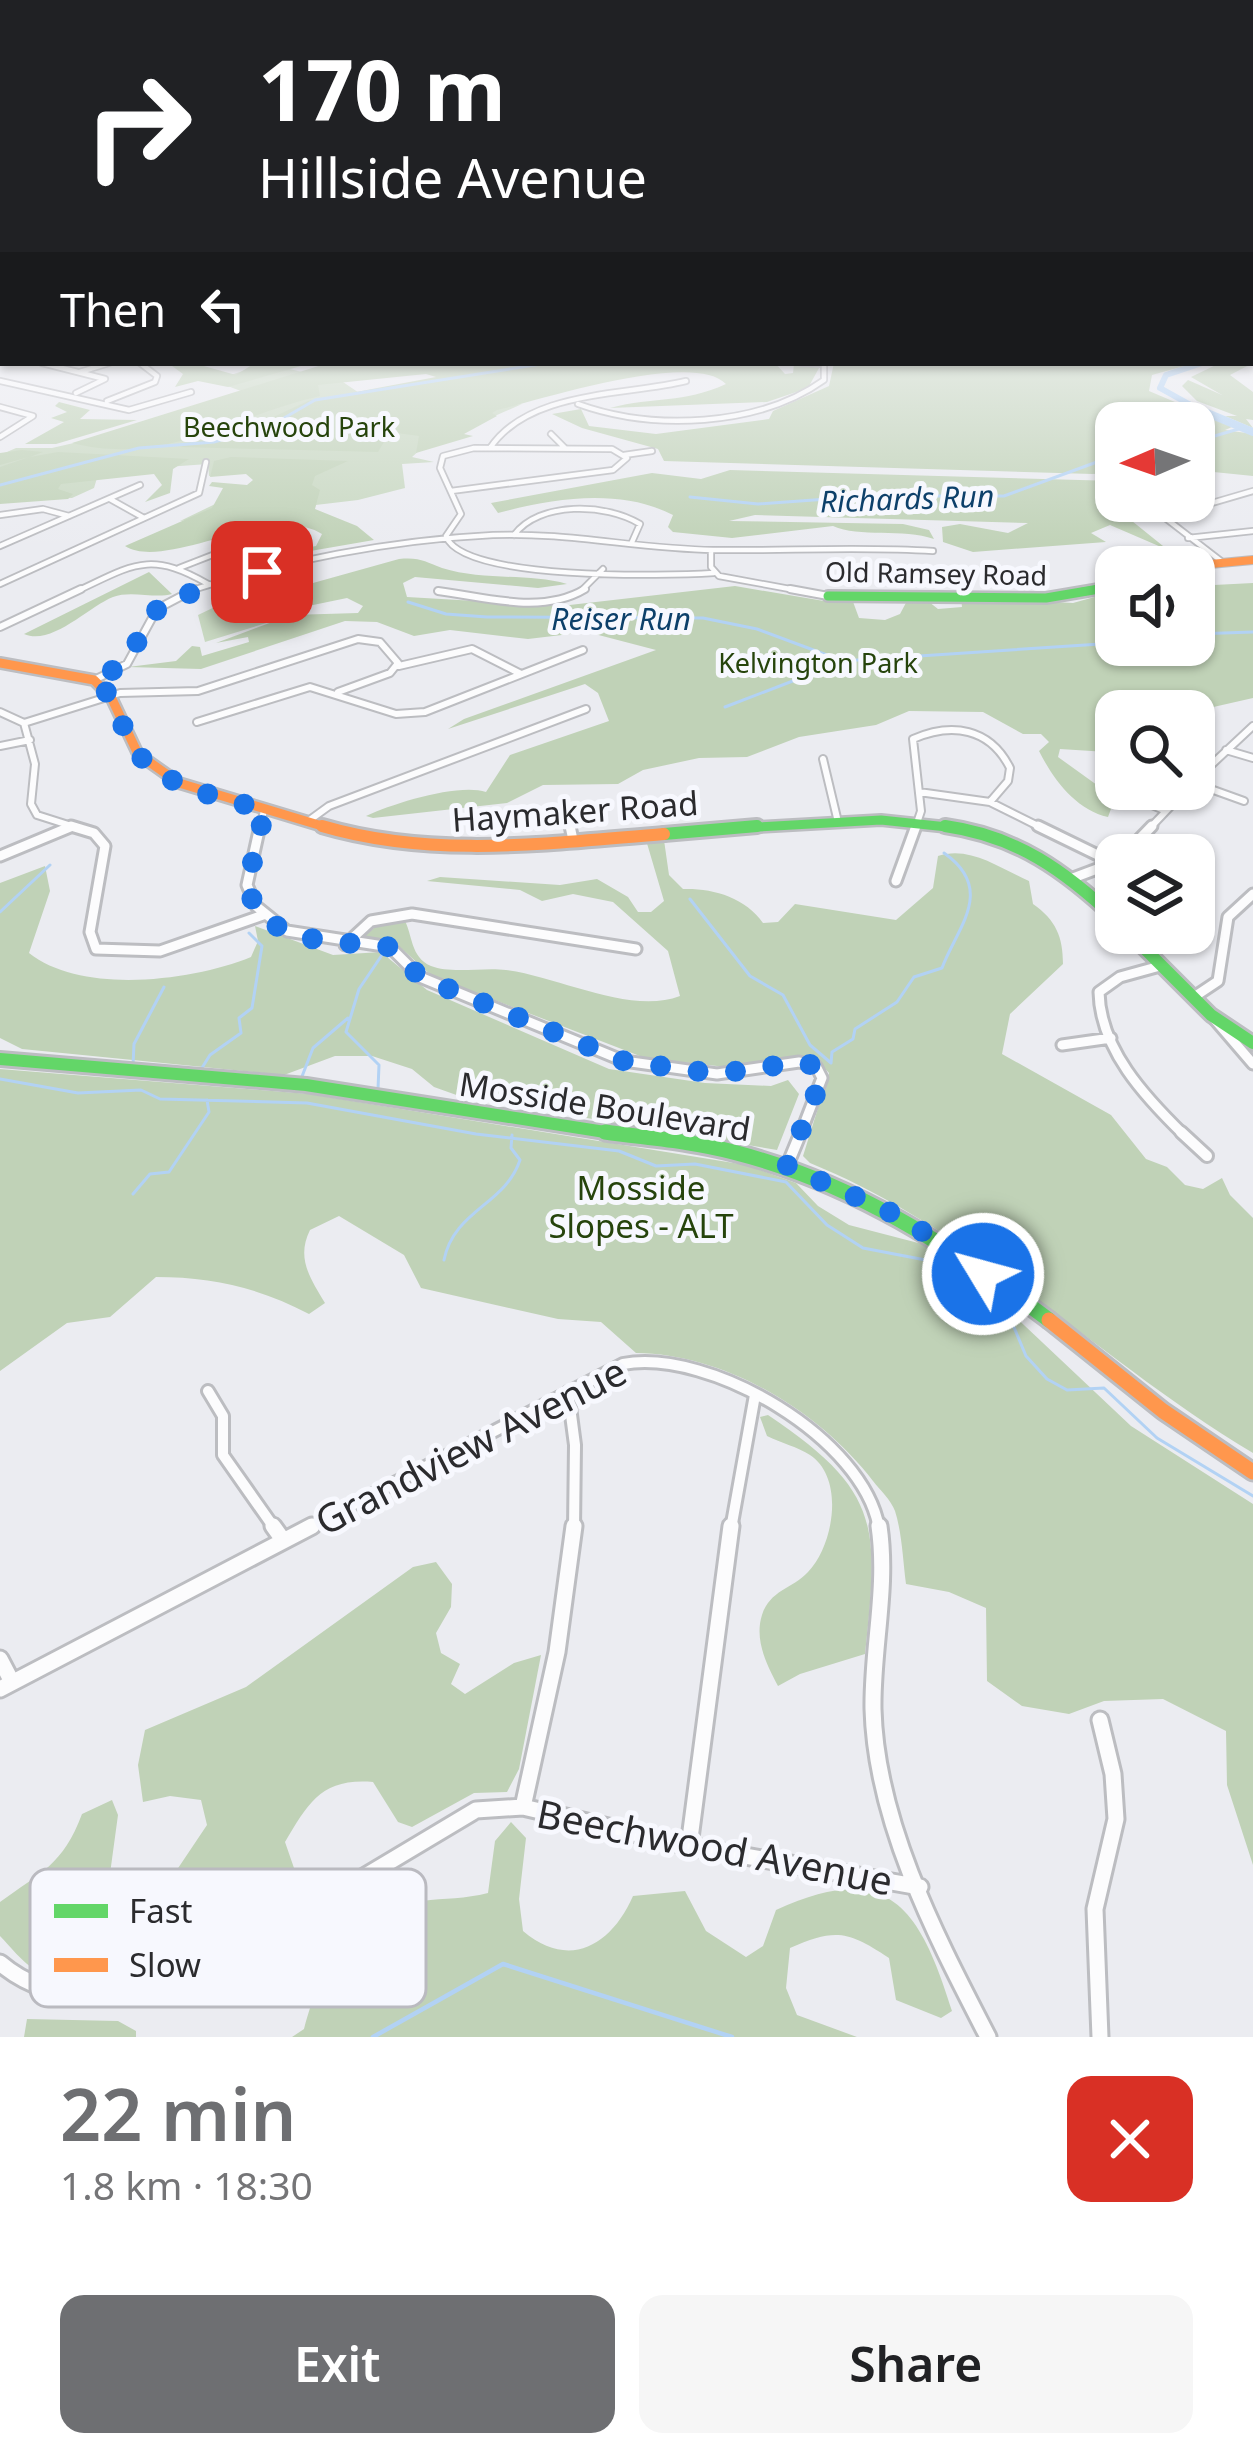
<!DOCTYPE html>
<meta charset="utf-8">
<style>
:root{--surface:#fff;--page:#f6f6f6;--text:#202124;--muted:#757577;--accent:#6e6f72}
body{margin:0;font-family:"Noto Sans",sans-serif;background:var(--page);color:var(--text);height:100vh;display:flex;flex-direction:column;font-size:45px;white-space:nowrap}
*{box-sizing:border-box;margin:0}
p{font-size:39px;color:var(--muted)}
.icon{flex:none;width:66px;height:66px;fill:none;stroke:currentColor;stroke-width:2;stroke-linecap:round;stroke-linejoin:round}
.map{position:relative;height:2037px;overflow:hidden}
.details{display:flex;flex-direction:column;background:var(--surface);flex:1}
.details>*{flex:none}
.hud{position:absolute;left:0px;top:0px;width:1254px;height:366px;box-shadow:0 3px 9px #0004;background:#202124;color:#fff;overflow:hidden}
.needle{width:78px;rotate:268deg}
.buttons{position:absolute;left:1095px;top:402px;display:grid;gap:24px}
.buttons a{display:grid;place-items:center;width:120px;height:120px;border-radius:24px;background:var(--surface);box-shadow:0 3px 9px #0004;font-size:60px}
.pin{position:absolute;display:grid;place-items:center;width:102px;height:102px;color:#fff;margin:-51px;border-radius:24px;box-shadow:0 6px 18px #0006}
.me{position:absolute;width:132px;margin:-66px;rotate:307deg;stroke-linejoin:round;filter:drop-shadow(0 0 9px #0008)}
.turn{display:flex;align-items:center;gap:42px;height:252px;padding:0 60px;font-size:54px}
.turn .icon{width:156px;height:156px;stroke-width:2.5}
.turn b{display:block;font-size:84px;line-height:102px}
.then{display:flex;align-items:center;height:114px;padding:0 60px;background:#0003;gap:24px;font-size:45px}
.round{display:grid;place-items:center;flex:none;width:126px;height:126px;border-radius:24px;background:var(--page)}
.summary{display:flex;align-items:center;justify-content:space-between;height:204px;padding:0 60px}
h1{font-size:72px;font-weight:600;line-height:90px;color:var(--accent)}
.action{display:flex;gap:24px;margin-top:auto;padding:24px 60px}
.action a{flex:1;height:138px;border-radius:24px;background:var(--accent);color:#fff;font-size:48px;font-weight:600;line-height:138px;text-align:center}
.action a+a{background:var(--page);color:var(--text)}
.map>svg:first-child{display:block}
.green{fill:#c8d8c1}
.forest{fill:#c0d2b7}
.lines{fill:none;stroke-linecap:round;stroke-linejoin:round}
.stream-far1{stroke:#b2d2f4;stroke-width:3}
.stream{stroke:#b2d2f4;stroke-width:4.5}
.river-far1{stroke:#b2d2f4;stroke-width:6}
.river{stroke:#b2d2f4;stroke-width:8}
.street-far4-casing{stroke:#bcbdc1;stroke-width:8}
.street-far3-casing{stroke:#bcbdc1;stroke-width:10}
.street-far2-casing{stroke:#bcbdc1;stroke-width:15}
.street-far1-casing{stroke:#bcbdc1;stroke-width:16}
.street-casing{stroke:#bcbdc1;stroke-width:21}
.fast-far3-casing{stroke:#bcbdc1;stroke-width:10}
.fast-far2-casing{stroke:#bcbdc1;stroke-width:14}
.fast-far1-casing{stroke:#bcbdc1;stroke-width:18}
.fast-casing{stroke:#bcbdc1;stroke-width:21}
.slow-far3-casing{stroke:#bcbdc1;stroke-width:10}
.slow-far2-casing{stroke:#bcbdc1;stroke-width:14}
.slow-far1-casing{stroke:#bcbdc1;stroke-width:18}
.slow-casing{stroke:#bcbdc1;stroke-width:21}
.street-far4{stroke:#fcfcfd;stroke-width:4.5}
.street-far3{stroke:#fcfcfd;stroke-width:6}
.street-far2{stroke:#fcfcfd;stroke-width:9}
.street-far1{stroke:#fcfcfd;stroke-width:10}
.street{stroke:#fcfcfd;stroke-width:15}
.fast-far3{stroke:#63d668;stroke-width:8}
.fast-far2{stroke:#63d668;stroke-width:9}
.fast-far1{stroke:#63d668;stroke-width:12}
.fast{stroke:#63d668;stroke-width:15}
.slow-far3{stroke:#ff974d;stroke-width:8}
.slow-far2{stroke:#ff974d;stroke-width:9}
.slow-far1{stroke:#ff974d;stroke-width:12}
.slow{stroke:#ff974d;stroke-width:15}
.route{stroke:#1a73e8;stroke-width:21;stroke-dasharray:0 37.8}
.labels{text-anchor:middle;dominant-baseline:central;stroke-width:10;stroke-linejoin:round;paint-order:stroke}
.far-park-label{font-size:27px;fill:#26440c;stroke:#f7f8fe}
.far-street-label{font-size:27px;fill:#2b2b2e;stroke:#f7f8fe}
.far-water-label{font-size:30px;font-style:italic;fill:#0d406a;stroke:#f7f8fe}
.street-label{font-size:33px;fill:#2b2b2e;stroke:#f7f8fe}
.park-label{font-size:33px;fill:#26440c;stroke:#f7f8fe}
.near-street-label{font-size:39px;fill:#2b2b2e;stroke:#f7f8fe}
.key{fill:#f7f8fe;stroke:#babac0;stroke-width:3}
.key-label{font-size:33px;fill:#2b2b2e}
</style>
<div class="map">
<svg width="1253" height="2037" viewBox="0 0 1253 2037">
<rect width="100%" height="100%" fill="#ebecf1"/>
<path class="green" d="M265,363l78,19 56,38 123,-16 -100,44 -10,9 22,5 -32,2 3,24 -47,12 -178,21 85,-41 -19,-7 -37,3 -1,-12 -84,6 -27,8 -3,10 -22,10 -72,3v-46l16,-7h36l61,-14 128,-43 -27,-10z
M269,593l7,27 -71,22 -7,-27 25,-12z"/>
<path class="forest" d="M1251,331l2,32 -23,12 23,17v28l-7,-1 7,9 -28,-12h12l-40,-15 -15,-15 6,-6 34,15 -31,-18 29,-14h31z
M168,363h25l43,12 19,-12 46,3 -73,21 -30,-6 -23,6 8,-13z
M328,363h447l10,11 8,-1 1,-9 25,4 -11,20 -41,14 -157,6c45,-12 72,-4 116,-24 -32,-34 -183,15 -229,26l-5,3 5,3 -33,18 9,2 -57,17 3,-17 -29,-4 -12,20 -198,-5 76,-22 52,-24 128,-24 -10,-3 -108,11 2,11c-86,19 -153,71 -248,47z
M834,363h361l-43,12 -3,16 73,31 10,5 -7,3 28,4v42l-59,-6v-47h-78v50l-24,1 -428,-13 -6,-12 -76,-21 -30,-14 29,-5 8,17 67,8 113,-15 4,-8 56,-25z
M59,402l31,8 -10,9 57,1 -81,24h-31l39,-22 -13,-4 16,-6 -12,-6z
M22,450l21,2 -13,5 28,-5 131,7 -16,10 -3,24 -25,9 17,-17 -8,-11 -93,10 -3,5 15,5 -5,5 -68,5v-37l29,-10 -29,8v-12z
M231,457l117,4 -33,15 -3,9 8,5 -5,19 42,17 17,14 -138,24 -4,-2 84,-16 6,-12c-49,-32 -156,38 -197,12l87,-38 11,-20 -14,-2 3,-4 35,3 6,-5 -7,-6 -36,3 4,-16z
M730,470l386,11v20h38l-26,9 -1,7 41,33 -58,-25 -19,8 15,9 -133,10 -30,-10 -1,-15 18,-3 48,9 20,-10 -273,-8 -26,6 174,3 26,6 5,9c-31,-11 -75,-1 -101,-13l-101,12 -59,-6 -5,-5 5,-12c-53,-27 -119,-17 -175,-2l-7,-10 161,-30 49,6z
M399,559c22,-2 26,3 43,9 41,13 87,5 125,16l-29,4 -123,-11 -12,6 4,14 154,9 174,-20 89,15 28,-2 7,19 26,2 15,-6 8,-15 16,-1 14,11 24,-2 -1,-10 112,6 43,-12v54h78v-52l16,1 4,-9 39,-2v115l-44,10 -15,13v-10h-78v53l-9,-12 -47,-3 -2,8 57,41 -7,19c-32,-7 -55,-38 -69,-66l10,-9 -8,-8h-18l-40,-22 -74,-1 -33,14 -77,12 -52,20 -48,1 -56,12 -25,14 -75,1 -36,18 -134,15 -7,-2c28,-13 93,-33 120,-24l24,-37 99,-34 -11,-28 -13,-9 -137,45 16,-10 192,-69 -69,-18 -59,7 -78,-9 -36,6 -37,-14 -32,-1 -144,48 -73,-2 48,-6 16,-15 8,1 2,9 47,-14 -1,-5 -32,6 75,-28 67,-2 5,-7 -16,-8 -63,13 -12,-19 -14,-2 22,-7h33z
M149,572l23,22c-17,5 -41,-4 -59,3 -25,10 -61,49 -89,37z
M646,840h18l5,35 14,14c29,-1 62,8 80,34l15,-1 17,-18 101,16 37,-32 5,-32c32,-11 63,13 91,25l4,23c23,16 30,33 30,60l-53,50 -8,40 109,61 35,44 21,8 18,18 18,4 19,-11 8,17 23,23v235c-153,-91 -276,-222 -443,-290l-7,-7 26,-83 -15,-16 -79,11 -90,-10 -213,-82 -40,-36 -29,-3 20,-16 21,-2c9,16 6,38 27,47 20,8 53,1 75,4 54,7 124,45 174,26l-12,-45 -55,-49 -40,-8 -31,7 -22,-11 -93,-9 13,-4 120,8 37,-6 31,18 10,15h13l13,-11z
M45,866l5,25 -21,62c53,42 163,28 222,4l7,-16 -3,-15 78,29 48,-3 46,38 182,79 96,14 66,3 17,-6 11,14 -22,56 -315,-53 -28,-10 -22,-18 -40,-13h-37l-51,19 -262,-26 -22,-11v-155z
M0,1069l309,25 437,71 50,18 22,23 31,19 77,20 63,47 142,134 122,78v361l-26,-80 -1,-54 -63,-32 -59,2 -35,13 -47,-8 -35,-25 -1,-73 -37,-16 -43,-8c-3,-23 -4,-51 -11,-73 -4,-11 -15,-21 -22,-30 -54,-70 -147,-127 -237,-128l-35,-31 -43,-3 -137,-31 -17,-33 -65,-39 -29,14c-14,28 0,48 15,73l-16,11c-49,-26 -97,-37 -153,-37l-46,40 -43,6 -67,48z
M768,1415c113,76 111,110 97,239l-65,20 -22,12c-11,-21 -24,-46 -16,-71 8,-25 30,-26 46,-43 26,-27 37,-94 2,-117 -12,-8 -29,-12 -43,-19l-7,-19z
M436,1562l16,22 -1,23 -15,26 5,20 19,11 -9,20 14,10 49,-31 27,-8 -22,114 -12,23 -33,1 -62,34 -14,-5 -25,-40c-51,-4 -64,20 -88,60l18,52c-66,47 -185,121 -269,75 -12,-7 -24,-23 -34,-33v-34c41,-30 63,-37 82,-88l30,-14 6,15 -9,66 16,25 27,1 55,-82 -6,-25 -31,-4 -27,6 -5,-37 7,-35 101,-43 167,-120z
M511,1822l15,16 -7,61 4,32c46,39 88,15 110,-35l52,-5 21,40 40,26 17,-11 13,-36c113,-52 144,-2 176,101l-11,7 -45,-18 -7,-42c-41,-27 -53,-30 -99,-10l-4,40 11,27 60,22h-565l12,-8c21,-72 35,-116 118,-128 23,-3 43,-2 66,-8l7,-52z
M27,2019l91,2 18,10v6h-112z"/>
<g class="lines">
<path class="stream-far1" d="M1194,442l48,-14
M0,485l139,-37 75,-6 58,-17 43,-25 232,-37
M690,497l68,7 111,-8h135l112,-41
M408,602l38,12 41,3 216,1 54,11 86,32 273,-18
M1194,634l59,-2
M725,707l117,-45
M690,899l60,77 33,19 27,50 21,18 1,-11 21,-13 2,-10 42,-27 17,-25 28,-9c14,-39 55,-78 2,-115
M0,912l50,-47
M133,1065l1,-21 30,-57
M200,1071l10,-16 31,-22 -2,-15 13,-10 10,-62 -13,-13
M0,1079l78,14 63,-3 19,9 147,4 169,31 143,17 37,15 39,-2 91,18 41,43 36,23 73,14 23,11 49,40 18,43 21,23 20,11 37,-2 53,50 96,58
M301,1079l12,-31 35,-30
M378,1089l1,-24 -33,-33 13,-43 25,-37
M133,1194l17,-20 19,-2 40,-60 -2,-12
M444,1260c10,-50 61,-55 76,-100l-9,-12 1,-13"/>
<path class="stream" d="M373,2037l130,-73 229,73"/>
<path class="river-far1" d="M1196,408l-36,-20 6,-13 36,-12"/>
<path class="river" d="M1188,405l65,27"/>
<defs>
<path id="street-far4" d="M42,363l63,16 -29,14
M802,363l22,1
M80,372l29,-9
M0,381l129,29 62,-18
M107,401l48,-19 2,-6 -17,-13
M578,404c75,27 180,23 246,-24v-17
M0,407l33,9 -33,21
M551,434l14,14
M490,448c39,-58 134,-52 196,-67
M624,455l28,-4
M451,491l162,-21 14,-12 -15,-9 -138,-1 -31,8 -3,12 21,46 -15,22c15,45 222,40 268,37
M110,499l34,19
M0,515l43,-6 26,7
M514,535c25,-34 92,-32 126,-11l-8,18
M1188,538l65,-7
M0,546l140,-61
M711,550v17l8,9 87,16
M1221,561l-57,-44 89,-26
M179,568l54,-21 56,-9
M0,584l199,-91 7,-31
M438,591l7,1
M75,592c58,-27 74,-42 133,-8
M186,592c96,-31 206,-52 307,-57 73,-3 147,14 220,15 74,1 146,-4 220,1
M580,592l23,-23"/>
<path id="street-far3" d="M790,589l38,7
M438,591c47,6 104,24 147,-2
M0,627l81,-38
M399,666l73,-17 49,25
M94,680l33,-16 30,-55 38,-20
M0,712l24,11 11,41 -4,40 6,11 44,14
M197,722l113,-35 86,27 29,-2 158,-62
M24,723l96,-30 78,-2 160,-52 22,3 18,21 -8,10 -52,19
M0,746l30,-6
M1226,750l27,8
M823,759l15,63
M1194,781l59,-55
M1194,783l50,18
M919,792l71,10 54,27
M1128,795l38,16
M566,805l5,24
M307,822l22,-16 257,-97
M66,829l4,-2
M260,829l4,-19
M915,829l6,-18 -8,-72c39,-17 77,-11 97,29l-2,13 -18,21
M1149,829l38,-40"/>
<path id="street-far2" d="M71,826l23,7 11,13 -15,86 6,17 64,2 103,-36
M260,826l-13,59 9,21 31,25 103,16 30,30 204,84 93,13 82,-12 17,4 6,12 -22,57
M570,826l3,14
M1038,826l76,37
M1124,855l28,-29
M0,856l70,-29
M1073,878l40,-15
M896,881l20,-55
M345,945l26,-24 41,-7 224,35
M1160,966l-40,11 -21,15c1,57 46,105 85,143
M1194,997l24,-16 10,-64 25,-23
M1211,1015l42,49
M1062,1045l49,-7"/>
<path id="street-far1" d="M1181,1132l26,24
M787,1166l14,-34
M208,1391l15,25v39l52,74
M568,1392l7,53 -1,84
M306,1529l317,-165c87,-16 242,75 256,165
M731,1529l24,-134"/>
<path id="street" d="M273,1526l10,14
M879,1526c9,62 -7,122 -6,183 3,114 64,229 115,328
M0,1659l12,23
M0,1689l312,-163
M1100,1720l13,54 3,45 -21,90 5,128
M523,1807l34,-155 17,-126
M689,1846l42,-320
M0,1963c87,74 216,2 302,-49 58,-35 116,-69 174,-104l47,-3 166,39 231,41"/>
<path id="fast-far3" d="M1081,592l35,-6"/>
<path id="fast-far2" d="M828,596l218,2 53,-9
M723,829l158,-9 85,9"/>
<path id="fast-far1" d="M945,826c72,10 120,45 171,93
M664,834l93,-8
M1129,933l82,82 42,28
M0,1059l306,26 318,50"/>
<path id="fast" d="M605,1132c42,6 87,9 128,20 122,31 217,94 316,168"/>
<path id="slow-far3" d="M1179,567l74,-7"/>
<path id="slow-far2" d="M0,663l94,17 17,17 27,57 41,29 153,46"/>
<path id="slow-far1" d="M322,826c112,33 228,17 342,8"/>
<path id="slow" d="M1049,1320l114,91 90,61"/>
</defs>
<use href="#street-far4" class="street-far4-casing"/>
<use href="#street-far3" class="street-far3-casing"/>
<use href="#street-far2" class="street-far2-casing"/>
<use href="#street-far1" class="street-far1-casing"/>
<use href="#street" class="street-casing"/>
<use href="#fast-far3" class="fast-far3-casing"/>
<use href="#fast-far2" class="fast-far2-casing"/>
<use href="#fast-far1" class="fast-far1-casing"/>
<use href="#fast" class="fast-casing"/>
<use href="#slow-far3" class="slow-far3-casing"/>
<use href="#slow-far2" class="slow-far2-casing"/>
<use href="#slow-far1" class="slow-far1-casing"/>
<use href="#slow" class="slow-casing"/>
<use href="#street-far4" class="street-far4"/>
<use href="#street-far3" class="street-far3"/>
<use href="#street-far2" class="street-far2"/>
<use href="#street-far1" class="street-far1"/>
<use href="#street" class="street"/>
<use href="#fast-far3" class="fast-far3"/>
<use href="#fast-far2" class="fast-far2"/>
<use href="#fast-far1" class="fast-far1"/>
<use href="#fast" class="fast"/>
<use href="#slow-far3" class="slow-far3"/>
<use href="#slow-far2" class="slow-far2"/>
<use href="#slow-far1" class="slow-far1"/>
<use href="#slow" class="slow"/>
</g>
<linearGradient id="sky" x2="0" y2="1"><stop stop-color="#92c0ed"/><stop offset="0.48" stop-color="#f6f6f9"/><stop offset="1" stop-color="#f6f6f9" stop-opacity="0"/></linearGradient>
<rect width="1253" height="550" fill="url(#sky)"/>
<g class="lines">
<path class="route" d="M262,572l-94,28c-37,28 -21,58 -74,80 26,19 25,49 43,72 26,36 88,46 128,58l-18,75c17,65 93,54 143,62l30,30 204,84 93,13 83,-12 16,4 6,12 -35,88 116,52 80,56"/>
</g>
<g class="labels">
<g class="far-park-label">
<text x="289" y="426">Beechwood Park</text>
<text x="818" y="662">Kelvington Park</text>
</g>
<g class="far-street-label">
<text transform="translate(936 573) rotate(1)">Old Ramsey Road</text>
</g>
<g class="far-water-label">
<text transform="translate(907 498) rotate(-2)">Richards Run</text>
<text x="621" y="618">Reiser Run</text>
</g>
<g class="street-label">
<text transform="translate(575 811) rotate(-4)">Haymaker Road</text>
<text transform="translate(605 1106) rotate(9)">Mosside Boulevard</text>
</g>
<g class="park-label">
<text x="641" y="1187">Mosside<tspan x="641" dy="38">Slopes - ALT</tspan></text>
</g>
<g class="near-street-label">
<text transform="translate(470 1445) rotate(-27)">Grandview Avenue</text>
<text transform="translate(715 1846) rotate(11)">Beechwood Avenue</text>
</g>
</g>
<rect x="30" y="1869" width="396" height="138" rx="18" class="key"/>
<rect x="54" y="1904" width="54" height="14" fill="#63d668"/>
<rect x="54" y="1958" width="54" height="14" fill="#ff974d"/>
<g class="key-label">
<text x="129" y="1923">Fast</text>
<text x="129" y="1977">Slow</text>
</g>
</svg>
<div class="buttons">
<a><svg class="needle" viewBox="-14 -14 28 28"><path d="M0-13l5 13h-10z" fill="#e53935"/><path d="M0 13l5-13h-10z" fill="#757577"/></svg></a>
<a><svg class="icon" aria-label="sound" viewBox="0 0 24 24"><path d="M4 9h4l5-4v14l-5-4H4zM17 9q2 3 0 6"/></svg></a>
<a><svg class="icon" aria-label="search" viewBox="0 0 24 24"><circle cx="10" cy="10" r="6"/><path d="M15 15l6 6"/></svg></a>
<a><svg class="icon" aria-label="layers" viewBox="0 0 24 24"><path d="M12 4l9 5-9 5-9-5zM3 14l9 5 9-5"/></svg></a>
</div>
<div class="pin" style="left:262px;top:572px;background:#d93025"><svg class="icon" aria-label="arrive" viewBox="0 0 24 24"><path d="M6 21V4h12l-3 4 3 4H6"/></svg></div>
<svg class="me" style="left:983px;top:1274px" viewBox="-20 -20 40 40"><circle r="17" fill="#1a73e8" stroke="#fff" stroke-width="3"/><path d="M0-11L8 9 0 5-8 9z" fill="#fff"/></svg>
<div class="hud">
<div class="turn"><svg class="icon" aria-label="right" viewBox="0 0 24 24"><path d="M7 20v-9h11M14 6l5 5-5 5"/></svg><div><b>170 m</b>Hillside Avenue</div></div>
<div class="then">Then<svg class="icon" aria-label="left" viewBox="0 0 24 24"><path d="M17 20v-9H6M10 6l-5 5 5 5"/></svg></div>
</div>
</div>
<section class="details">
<div class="summary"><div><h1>22 min</h1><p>1.8 km · 18:30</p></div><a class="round" style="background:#d93025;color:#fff"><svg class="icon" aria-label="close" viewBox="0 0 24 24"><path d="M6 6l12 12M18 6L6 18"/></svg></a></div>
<div class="action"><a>Exit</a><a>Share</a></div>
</section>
